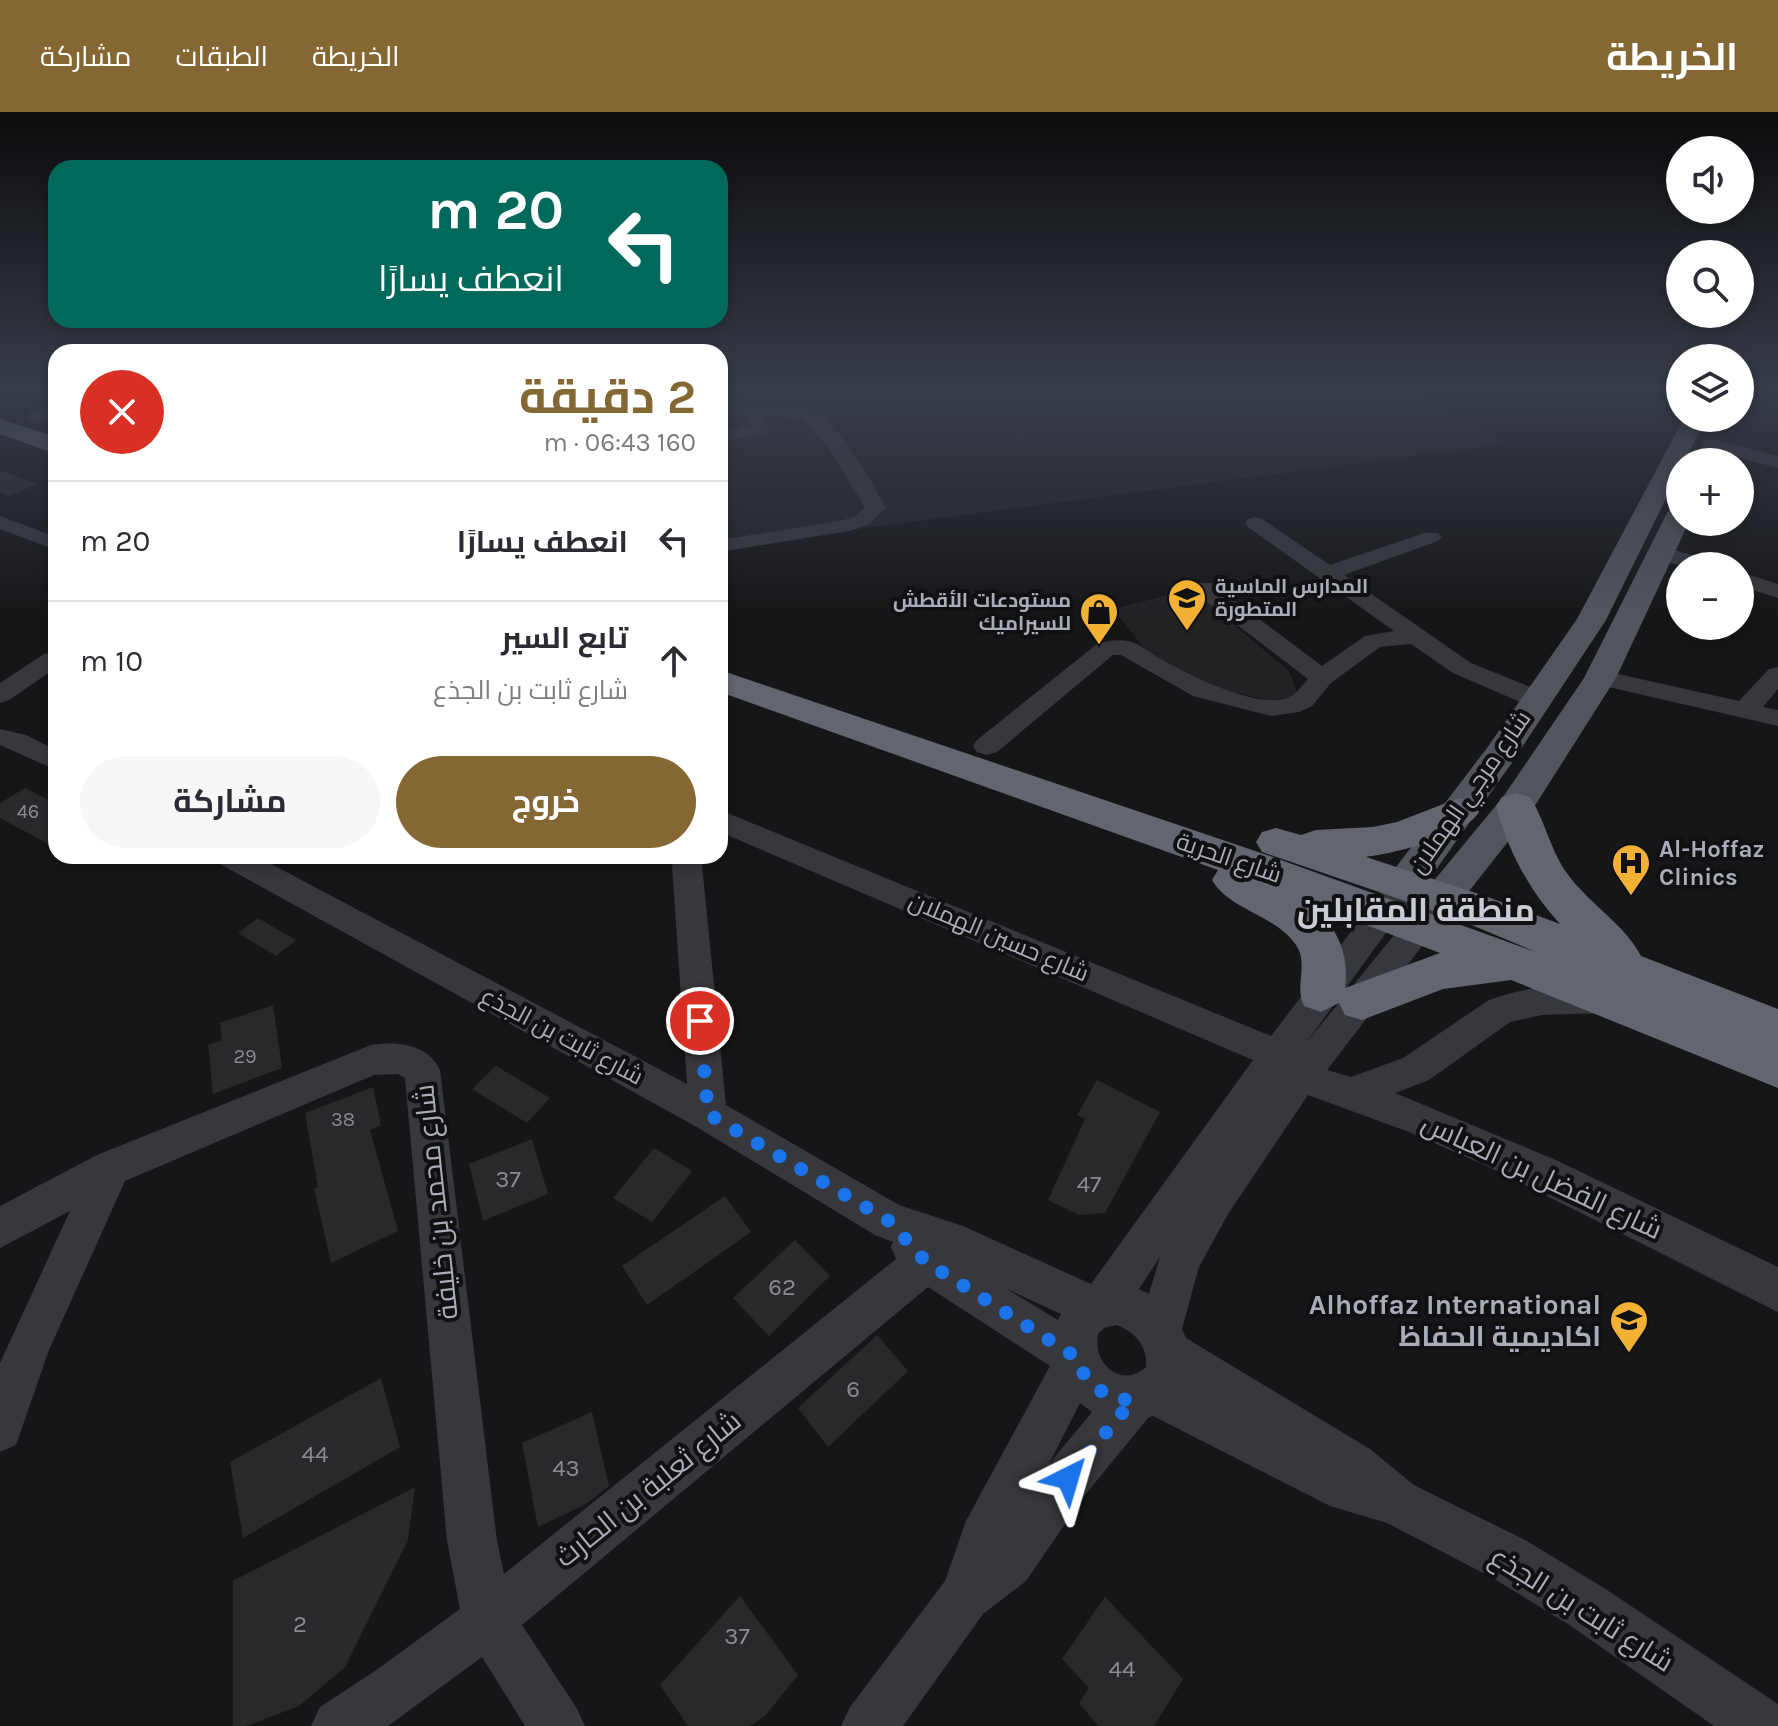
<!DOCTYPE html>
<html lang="ar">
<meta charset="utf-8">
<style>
:root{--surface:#fff;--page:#f7f7f7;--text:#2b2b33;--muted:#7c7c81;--line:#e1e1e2;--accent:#856733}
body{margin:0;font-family:Karla,Cairo,sans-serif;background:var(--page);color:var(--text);direction:rtl;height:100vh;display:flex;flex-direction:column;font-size:30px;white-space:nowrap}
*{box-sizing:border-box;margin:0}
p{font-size:26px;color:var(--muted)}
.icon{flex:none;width:44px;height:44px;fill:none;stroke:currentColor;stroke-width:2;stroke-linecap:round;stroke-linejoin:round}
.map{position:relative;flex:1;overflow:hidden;direction:ltr}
.side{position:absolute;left:48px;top:232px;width:680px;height:520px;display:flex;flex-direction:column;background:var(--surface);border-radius:24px;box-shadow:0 4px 12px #0003;direction:rtl}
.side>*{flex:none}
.top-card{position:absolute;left:48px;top:48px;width:680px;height:168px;border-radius:24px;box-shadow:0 4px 12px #0003;direction:rtl;background:#00695c;color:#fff;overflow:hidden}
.buttons{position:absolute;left:1666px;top:24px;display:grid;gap:16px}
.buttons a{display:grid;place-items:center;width:88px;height:88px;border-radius:50%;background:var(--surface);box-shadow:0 4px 12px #0003;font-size:40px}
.pin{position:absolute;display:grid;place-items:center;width:68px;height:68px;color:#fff;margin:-34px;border:4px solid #fff;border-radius:50%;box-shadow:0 2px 8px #0007}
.me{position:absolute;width:88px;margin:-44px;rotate:40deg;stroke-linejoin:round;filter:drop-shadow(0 0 6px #0008)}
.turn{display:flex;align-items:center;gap:28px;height:168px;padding:0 32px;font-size:36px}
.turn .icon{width:104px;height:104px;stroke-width:2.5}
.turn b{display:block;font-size:56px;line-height:68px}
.round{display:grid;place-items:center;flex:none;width:84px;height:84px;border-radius:42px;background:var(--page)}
.overview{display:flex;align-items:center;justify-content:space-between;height:136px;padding:0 32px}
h1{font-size:48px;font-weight:700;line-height:60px;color:var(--accent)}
.action{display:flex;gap:16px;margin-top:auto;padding:16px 32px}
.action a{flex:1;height:92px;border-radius:48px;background:var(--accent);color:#fff;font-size:32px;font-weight:700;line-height:92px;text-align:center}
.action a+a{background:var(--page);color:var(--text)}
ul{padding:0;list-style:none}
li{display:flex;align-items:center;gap:24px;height:120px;padding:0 32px;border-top:2px solid var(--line)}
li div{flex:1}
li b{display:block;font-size:30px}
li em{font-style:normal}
header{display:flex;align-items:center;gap:48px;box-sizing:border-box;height:112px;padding:0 40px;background:var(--accent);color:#fff}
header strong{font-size:38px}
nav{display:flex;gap:44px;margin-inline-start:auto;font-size:28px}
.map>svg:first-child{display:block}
.built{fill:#222225}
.building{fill:#29292c}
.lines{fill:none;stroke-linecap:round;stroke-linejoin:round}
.minor{fill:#37383d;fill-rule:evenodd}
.major{fill:#53555c;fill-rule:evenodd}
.highway{fill:#63666e;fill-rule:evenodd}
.route{stroke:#1a73e8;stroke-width:14;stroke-dasharray:0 25.2}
.labels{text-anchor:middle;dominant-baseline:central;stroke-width:8;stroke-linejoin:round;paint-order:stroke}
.far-poi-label{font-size:20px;font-weight:bold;fill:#a8adb8;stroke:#111113;text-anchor:start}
.number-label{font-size:20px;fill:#888b94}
.street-label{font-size:24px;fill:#a8adb8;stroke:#111113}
.poi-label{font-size:24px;font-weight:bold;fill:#a8adb8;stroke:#111113;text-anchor:start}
.near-number-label{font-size:24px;fill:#888b94}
.near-street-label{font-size:28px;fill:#a8adb8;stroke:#111113}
.near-poi-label{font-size:28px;font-weight:bold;fill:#a8adb8;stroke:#111113;text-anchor:end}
.district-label{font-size:32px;font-weight:bold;fill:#c9ccd4;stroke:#111113}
</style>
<header>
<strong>الخريطة</strong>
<nav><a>الخريطة</a><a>الطبقات</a><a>مشاركة</a></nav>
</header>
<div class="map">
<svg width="1778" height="1614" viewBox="0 0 1778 1614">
<rect width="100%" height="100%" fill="#161618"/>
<path class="built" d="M720,279h699l85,53 -784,103z
M1192,477l97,82 8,21 -10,6 -16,3 -66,-16 -56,-31 -36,-45z"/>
<path class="building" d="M0,358l37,14 -28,12 -9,-4z
M25,676l31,16v44l-56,-30v-15z
M258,806l38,22 -20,16 -38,-23z
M273,893l9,63 -69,26 -5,-49 14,-5 -2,-17z
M496,954l54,32 -23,25 -55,-34z
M1097,968l63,32 -55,101 -26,2 -31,-15 37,-81 -8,-4z
M373,975l8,38 -11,5 28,101 -67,32 -17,-75 4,-1 -13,-74z
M532,1027l16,55 -65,27 -14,-57z
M654,1036l38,23 -40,51 -39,-24z
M725,1084l26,36 -104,73 -25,-39z
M795,1128l35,36 -61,60 -36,-38z
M877,1223l31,36 -80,76 -30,-39z
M381,1266l19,69 -157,91 -13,-76z
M592,1300l17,74 -23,18 -48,23 -16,-84z
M415,1375l-7,53 -63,127 -46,39 -53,20h-13v-145z
M740,1484l58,79 -33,41 -15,10h-62l-28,-41z
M1105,1485l78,82 -29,47h-56l-19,-23 10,-15 -27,-29z"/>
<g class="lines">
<path class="minor" d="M56,293v11l-21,6 -9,-5 3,-4z
M779,294c12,1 26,0 37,6 25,14 56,70 70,96l-18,17 -19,6 -129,21v-12l119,-19 15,-4 11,-10 -38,-61 -26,-28 -38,-2 7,10 -6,7 -44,9v-10l31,-7 -5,-9 -26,1v-10z
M1711,327l67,17v12l-74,-19 -2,-4 2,-4z
M0,404l56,21v13l-56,-21z
M1255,405l7,2 68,46 94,-32h14l4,4 -4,4 -94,34 127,88 74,30 4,6 -4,6h-18l-74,-32 -42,-29 -31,3 -49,36 -19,23 -13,6 -28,4 -78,-20 -72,-41h-8l-116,97 -10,3 -10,-3 -4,-6 4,-6 120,-96c10,-3 21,-5 31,-3 14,3 21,12 33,18 27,16 92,48 123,40 11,-3 17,-12 24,-20l-113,-86 -3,-5 3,-5h16l111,83 43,-30 29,-5 -146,-104 -3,-4 3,-4z
M1662,434l49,15 3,5c-20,0 -49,2 -63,-14z
M1740,460l38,12v14l-38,-12z
M56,540v16l-47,32 -9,3v-20l44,-29z
M1778,555v22l-15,18 15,3v16l-187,-43 -4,-5 4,-5 9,-3 139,31 30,-32z
M0,617l26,6 30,15v20l-56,-25z
M720,698l551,226 122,-159 11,-3 11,3 5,8 -5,8 -109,150 124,-152 11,-4 11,4 5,8 -5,8 -125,163 24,7 52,-19 86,-58c34,-12 93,-23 128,-11l5,10 -5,10 -12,4 -63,2 -32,7 -81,58 -34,13 161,67 222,107v45l-289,-145 -80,-35 -101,-37 -80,119 -29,53 -17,62 4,9 184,111 44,36 113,56 77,47 174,116v22h-64l-146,-102 -77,-47 -104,-54 -57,-17 -177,-90 -5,2 -63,77 -59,86 -43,33 -80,112h-62l9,-19 95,-126 21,-60 84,-155 -122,-79 -406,338 54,82 9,19h-60l-43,-69 -94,69h-77l9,-19 55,-36 85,-62 -13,-68 -42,-463 -7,-4 -24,1 -249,106 -76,169 -33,95 -16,7v-89l70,-152 -70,37v-42l97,-51 274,-110c26,-4 57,-1 69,25l57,471 7,33 392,-315 -5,-12 2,-5 -18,-7 -180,-109 -475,-262 -4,-8h40l431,228 -15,-219 3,-9h30l-3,9 24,240 173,100 64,21 128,58 162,-224 -533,-228zM1160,1145l-11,37 -10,-5zM1007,1177l54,25 -3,6zM1116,1213c19,6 32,22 30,42 -24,22 -54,-3 -48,-33l6,-6zM1080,1291l12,9 -43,52z"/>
<path class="major" d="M1684,306h22l-22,44h-4v8l-74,150 -95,144 -93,131 -14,4 -14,-4 -5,-10 5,-10 97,-127 90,-129z
M1680,393v17h9l-73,156 -87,137 -74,94 -14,5 -14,-5 -6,-10 6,-10 76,-92 81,-119 83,-165 4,-5z"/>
<path class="highway" d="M0,307l56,18v17l-56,-20z
M720,558l547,185 269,97 -81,-34 -193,-66 -6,-10 6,-10 14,-4 25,7 15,-5 57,-3 24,-5 62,-24 14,4 6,10c-15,25 -84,41 -113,45l119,39 75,28c-31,-34 -52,-73 -64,-118l6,-9 14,-4 14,4c16,25 20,54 39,79 21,28 56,49 72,80l137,53v79l-267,-108 -68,9 -81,31 -17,-5 -6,-12 -18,9 -17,-6c-10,-20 5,-42 -8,-61 -20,-30 -67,-35 -84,-65l6,-10 -498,-178zM1308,791l132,50 -95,35c5,-35 -9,-64 -37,-85z"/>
</g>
<linearGradient id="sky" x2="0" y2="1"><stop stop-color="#0c0c0d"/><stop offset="0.55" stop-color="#363c48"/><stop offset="1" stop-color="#363c48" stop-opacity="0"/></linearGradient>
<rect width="1778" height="505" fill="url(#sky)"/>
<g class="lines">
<path class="route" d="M700,909l8,93 181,107 37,41 150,95c8,26 30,43 57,43l-65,78"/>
</g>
<defs>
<symbol id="school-pin" viewBox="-11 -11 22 30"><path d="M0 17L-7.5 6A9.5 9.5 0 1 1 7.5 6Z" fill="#f2b134" stroke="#111113"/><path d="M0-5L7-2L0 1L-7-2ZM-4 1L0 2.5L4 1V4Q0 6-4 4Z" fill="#111"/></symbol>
<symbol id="shop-pin" viewBox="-11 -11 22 30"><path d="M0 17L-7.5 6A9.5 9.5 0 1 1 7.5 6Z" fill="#f2b134" stroke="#111113"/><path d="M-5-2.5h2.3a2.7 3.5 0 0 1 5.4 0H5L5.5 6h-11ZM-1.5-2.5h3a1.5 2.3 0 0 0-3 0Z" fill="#111"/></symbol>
<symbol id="hospital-pin" viewBox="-11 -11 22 30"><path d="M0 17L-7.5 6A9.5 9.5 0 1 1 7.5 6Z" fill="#f2b134" stroke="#111113"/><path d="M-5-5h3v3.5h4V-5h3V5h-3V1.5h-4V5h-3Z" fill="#111"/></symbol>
</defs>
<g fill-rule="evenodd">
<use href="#school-pin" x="1165" y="464" width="44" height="60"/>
<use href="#shop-pin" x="1077" y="478" width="44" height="60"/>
<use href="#hospital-pin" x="1609" y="729" width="44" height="60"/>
<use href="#school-pin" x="1607" y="1186" width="44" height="60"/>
</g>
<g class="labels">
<g class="far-poi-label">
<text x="1215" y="474">المدارس الماسية<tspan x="1215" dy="23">المتطورة</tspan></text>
<text x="1071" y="488" text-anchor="end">مستودعات الأقطش<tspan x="1071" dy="23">للسيراميك</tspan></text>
</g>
<g class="number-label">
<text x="28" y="699">46</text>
<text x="245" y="944">29</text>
<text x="343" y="1007">38</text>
</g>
<g class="street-label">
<text transform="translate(1470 680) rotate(-55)">شارع مرجي الهملان</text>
<text transform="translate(1229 746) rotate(19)">شارع الحرية</text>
<text transform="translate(999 825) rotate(23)">شارع حسين الهملان</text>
<text transform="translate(562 924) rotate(28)">شارع ثابت بن الجذع</text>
</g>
<g class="poi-label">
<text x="1659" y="737">Al-Hoffaz<tspan x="1659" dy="28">Clinics</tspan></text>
</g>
<g class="near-number-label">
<text x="508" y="1067">37</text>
<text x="1089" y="1072">47</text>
<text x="782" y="1175">62</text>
<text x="853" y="1277">6</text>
<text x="315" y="1342">44</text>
<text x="566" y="1356">43</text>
<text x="300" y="1512">2</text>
<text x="737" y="1524">37</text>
<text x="1122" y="1557">44</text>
</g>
<g class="near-street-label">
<text transform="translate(1542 1064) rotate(25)">شارع الفضل بن العباس</text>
<text transform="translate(436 1090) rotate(-96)">شارع محمد بن خليفة</text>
<text transform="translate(648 1377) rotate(-39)">شارع ثعلبة بن الحارث</text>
<text transform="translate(1582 1497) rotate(32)">شارع ثابت بن الجذع</text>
</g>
<g class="near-poi-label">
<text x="1601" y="1192">Alhoffaz International<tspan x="1601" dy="32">اكاديمية الحفاظ</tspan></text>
</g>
<g class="district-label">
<text x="1416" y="798">منطقة المقابلين</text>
</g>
</g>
</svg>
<div class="buttons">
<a><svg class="icon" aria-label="sound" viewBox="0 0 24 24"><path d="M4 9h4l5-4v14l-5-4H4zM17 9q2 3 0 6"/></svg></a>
<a><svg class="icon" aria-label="search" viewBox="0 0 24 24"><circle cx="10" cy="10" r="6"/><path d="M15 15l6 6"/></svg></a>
<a><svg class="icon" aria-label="layers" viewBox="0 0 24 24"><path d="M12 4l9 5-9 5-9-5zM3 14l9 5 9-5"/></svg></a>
<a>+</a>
<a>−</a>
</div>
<div class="pin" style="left:700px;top:909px;background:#d93025"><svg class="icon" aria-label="arrive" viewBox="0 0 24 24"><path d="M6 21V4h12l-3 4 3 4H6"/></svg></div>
<svg class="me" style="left:1068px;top:1366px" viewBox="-20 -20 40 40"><path d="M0-17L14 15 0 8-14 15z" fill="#1a73e8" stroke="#fff" stroke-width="4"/></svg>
<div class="top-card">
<div class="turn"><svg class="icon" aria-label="left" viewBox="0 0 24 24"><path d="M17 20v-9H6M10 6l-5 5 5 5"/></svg><div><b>20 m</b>انعطف يسارًا</div></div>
</div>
<section class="side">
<div class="overview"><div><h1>2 دقيقة</h1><p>160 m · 06:43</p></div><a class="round" style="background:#d93025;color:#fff"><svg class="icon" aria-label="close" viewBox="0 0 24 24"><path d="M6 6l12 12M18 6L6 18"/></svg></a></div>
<ul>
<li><svg class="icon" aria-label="left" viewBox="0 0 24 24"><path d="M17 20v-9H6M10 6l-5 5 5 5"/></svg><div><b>انعطف يسارًا</b></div><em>20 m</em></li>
<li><svg class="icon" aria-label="ahead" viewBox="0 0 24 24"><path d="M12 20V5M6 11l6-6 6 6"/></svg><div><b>تابع السير</b><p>شارع ثابت بن الجذع</p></div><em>10 m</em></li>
</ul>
<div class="action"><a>خروج</a><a>مشاركة</a></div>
</section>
</div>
